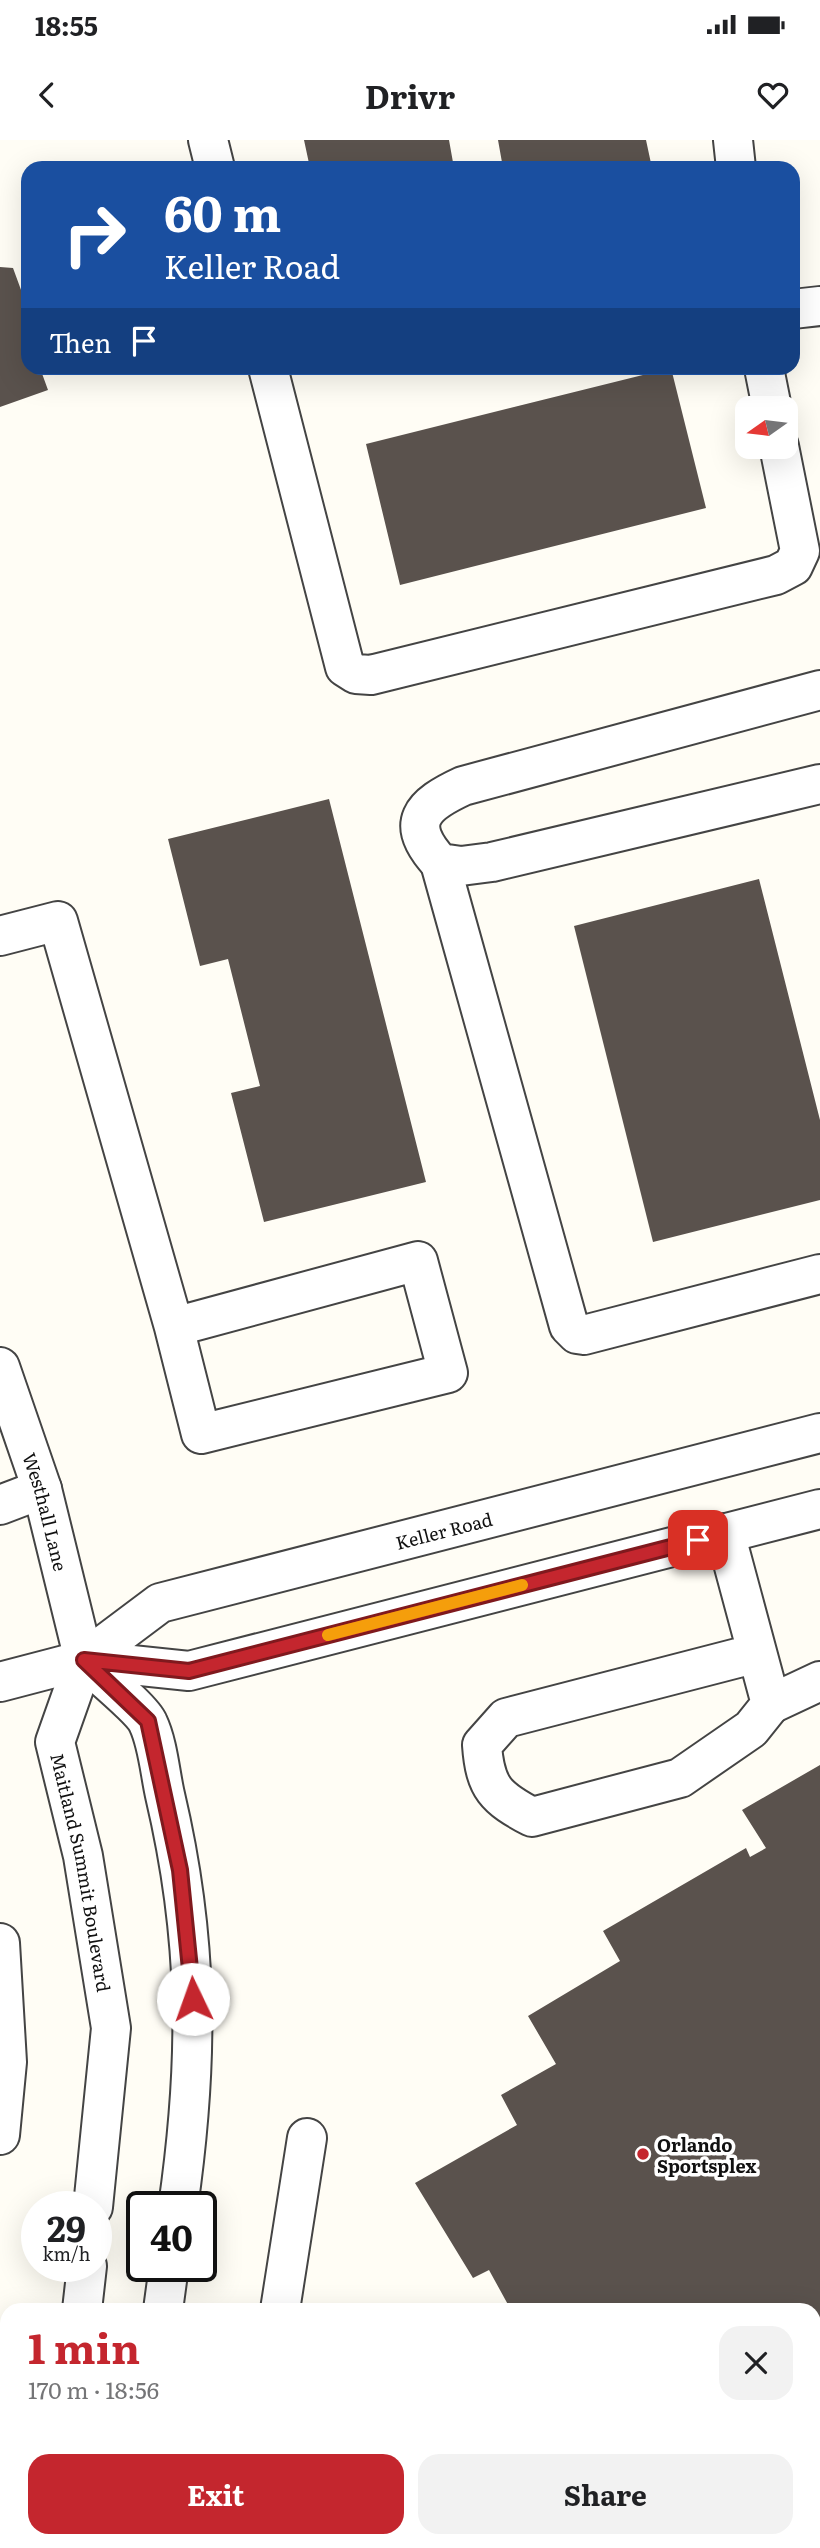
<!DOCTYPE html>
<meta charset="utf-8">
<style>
:root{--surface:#fff;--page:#f2f2f2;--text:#202124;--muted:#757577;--accent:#c4262e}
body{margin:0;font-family:Literata,serif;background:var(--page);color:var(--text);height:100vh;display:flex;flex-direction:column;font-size:26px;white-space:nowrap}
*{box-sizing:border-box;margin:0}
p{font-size:23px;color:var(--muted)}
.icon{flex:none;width:38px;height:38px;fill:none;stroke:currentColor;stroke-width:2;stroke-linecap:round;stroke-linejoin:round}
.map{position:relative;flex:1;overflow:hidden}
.side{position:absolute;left:0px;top:2163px;width:821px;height:245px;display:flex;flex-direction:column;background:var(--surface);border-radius:21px 21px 0 0;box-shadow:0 7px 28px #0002}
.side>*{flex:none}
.hud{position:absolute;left:21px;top:21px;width:779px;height:214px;border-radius:21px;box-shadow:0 7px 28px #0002;background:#1a4fa0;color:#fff;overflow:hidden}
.needle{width:46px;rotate:256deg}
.fabs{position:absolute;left:735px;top:256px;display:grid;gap:14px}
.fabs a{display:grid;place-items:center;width:63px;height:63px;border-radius:14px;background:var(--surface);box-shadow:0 7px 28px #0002;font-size:35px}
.speed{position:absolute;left:21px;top:2051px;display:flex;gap:14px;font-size:35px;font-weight:700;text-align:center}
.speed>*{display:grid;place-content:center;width:91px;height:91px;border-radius:50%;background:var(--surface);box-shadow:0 7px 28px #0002;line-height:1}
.speed small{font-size:18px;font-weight:400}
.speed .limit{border:4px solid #111;border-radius:10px;background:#fff;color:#111}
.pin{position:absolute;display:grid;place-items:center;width:60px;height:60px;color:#fff;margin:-30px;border-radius:14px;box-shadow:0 4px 10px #0006}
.me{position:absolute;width:77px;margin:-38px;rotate:357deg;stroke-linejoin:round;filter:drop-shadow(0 0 5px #0008)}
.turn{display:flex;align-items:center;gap:24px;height:147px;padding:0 28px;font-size:32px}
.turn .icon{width:91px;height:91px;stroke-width:2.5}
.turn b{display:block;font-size:49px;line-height:60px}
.then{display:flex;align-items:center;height:66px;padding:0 28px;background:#0003;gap:14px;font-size:26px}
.round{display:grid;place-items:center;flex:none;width:74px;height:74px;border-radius:21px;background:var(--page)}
.overview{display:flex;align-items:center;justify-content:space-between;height:119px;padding:0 28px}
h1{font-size:42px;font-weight:700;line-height:52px;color:var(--accent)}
.action{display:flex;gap:14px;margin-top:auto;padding:14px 28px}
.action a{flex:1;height:80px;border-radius:21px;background:var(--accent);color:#fff;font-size:28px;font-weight:700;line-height:80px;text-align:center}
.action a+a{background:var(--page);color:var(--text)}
.status{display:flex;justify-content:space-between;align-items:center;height:49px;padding:0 35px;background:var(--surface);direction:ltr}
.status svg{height:19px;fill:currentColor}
header{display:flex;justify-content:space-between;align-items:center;height:91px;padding:0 28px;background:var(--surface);font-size:32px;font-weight:700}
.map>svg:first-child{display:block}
.building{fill:#5a524d}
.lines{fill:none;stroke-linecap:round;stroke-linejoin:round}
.minor-casing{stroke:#444;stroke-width:42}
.minor{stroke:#fff;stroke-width:38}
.route-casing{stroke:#7f191e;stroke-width:18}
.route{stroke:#c4262e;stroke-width:12}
.slow{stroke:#f59e0b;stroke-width:12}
.poi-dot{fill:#c4262e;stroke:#fff;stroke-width:2.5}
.labels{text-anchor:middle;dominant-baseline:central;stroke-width:7;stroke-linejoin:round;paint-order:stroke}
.street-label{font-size:18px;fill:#111;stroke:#fff}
.poi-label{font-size:18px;font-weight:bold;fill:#111;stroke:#fff;text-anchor:start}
</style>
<div class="status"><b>18:55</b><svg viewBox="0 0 49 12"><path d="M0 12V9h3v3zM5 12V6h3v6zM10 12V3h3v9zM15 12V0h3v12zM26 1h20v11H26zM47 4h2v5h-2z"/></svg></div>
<header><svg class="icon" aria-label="back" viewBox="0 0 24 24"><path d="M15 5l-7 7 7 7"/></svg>Drivr<svg class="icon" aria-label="heart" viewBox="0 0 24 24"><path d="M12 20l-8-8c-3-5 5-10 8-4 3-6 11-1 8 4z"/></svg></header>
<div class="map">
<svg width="820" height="2408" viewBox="0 0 820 2408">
<rect width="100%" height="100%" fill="#fffdf5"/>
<path class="building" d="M304,0h145l5,28h-144z
M498,0h148l6,28h-149z
M0,127l13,1 15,41v59h12l8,22 -48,17z
M671,228l35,140 -306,77 -34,-141z
M329,659l97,383 -162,40 -33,-129 29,-7 -32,-127 -28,7 -32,-127z
M759,739l61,241v80l-167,42 -79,-316z
M820,1625v783h-423l-4,-7h421v-231h-303l-22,-40 -16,8 -58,-95 102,-58 -16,-30 55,-31 -28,-48 92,-55 -17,-30 143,-83 4,9 16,-9 -24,-38z"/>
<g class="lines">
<defs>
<g id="minor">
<path d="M208,0l7,28"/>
<path d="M733,0l3,28"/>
<path d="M793,169l27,-3"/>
<path d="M268,228l77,299 11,7 15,1 405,-100 17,-9 7,-15 -21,-105"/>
<path d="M764,228l8,40"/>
<path d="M820,550l-357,96c-41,19 -60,37 -23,77l21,3 31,-4 328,-78"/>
<path d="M440,723l129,463 8,8 7,1 236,-61"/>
<path d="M0,796l58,-15 116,406 27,107 247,-61 -30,-112 -244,66"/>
<path id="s1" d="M0,1227l42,122 42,171"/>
<path d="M0,1365l42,-16"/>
<path d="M725,1393l46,171 -20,25 -71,49 -148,39c-36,-19 -47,-29 -50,-72l24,-27 251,-65"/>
<path id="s2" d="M84,1520l76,-57 660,-170"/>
<path d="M84,1520c13,13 58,49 64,63 10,21 12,50 17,72 34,144 34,266 13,412"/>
<path id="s3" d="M84,1520l-29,82 28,114 28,172 -18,179"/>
<path d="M0,1542l84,-22 105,11 631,-162"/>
<path d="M771,1564l49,-23"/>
<path d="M0,1803l7,119 -7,73"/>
<path d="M82,2170l5,-44"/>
<path d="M163,2170l6,-44"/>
<path d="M280,2170l27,-172"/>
<path d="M0,2308l7,1"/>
<path d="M304,2401l3,7"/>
<path d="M52,2408l1,-7"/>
<path d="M130,2408l1,-7"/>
</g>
</defs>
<use href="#minor" class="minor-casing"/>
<use href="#minor" class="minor"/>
</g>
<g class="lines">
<defs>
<path id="route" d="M193,1859l-13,-129 -32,-149 -64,-61 105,11 509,-131"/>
</defs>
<use href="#route" class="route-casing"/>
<use href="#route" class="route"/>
<path class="slow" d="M328,1495l194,-50"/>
</g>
<circle class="poi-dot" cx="643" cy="2014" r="7"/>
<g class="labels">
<g class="street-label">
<text stroke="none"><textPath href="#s1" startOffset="152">Westhall Lane</textPath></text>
<text stroke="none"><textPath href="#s2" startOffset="388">Keller Road</textPath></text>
<text stroke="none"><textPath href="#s3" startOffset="220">Maitland Summit Boulevard</textPath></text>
</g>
<g class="poi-label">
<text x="657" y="2004">Orlando<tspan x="657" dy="21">Sportsplex</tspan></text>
</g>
</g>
</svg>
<div class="fabs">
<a><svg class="needle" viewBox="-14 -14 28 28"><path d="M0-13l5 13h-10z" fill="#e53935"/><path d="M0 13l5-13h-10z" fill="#757577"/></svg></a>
</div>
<div class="speed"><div>29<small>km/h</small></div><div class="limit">40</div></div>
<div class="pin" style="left:698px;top:1400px;background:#d93025"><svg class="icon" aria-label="arrive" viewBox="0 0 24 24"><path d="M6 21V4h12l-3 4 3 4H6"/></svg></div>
<svg class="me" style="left:193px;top:1859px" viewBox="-20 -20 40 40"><circle r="19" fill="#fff"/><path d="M0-13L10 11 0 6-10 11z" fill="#c4262e"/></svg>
<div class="hud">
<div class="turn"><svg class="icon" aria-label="right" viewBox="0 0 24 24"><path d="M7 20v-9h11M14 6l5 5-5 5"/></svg><div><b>60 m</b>Keller Road</div></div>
<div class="then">Then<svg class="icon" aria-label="arrive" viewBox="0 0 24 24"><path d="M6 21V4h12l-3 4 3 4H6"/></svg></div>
</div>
<section class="side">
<div class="overview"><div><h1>1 min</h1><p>170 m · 18:56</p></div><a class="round"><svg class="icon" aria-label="close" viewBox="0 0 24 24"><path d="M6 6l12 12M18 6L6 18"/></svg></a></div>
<div class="action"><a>Exit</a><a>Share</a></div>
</section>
</div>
